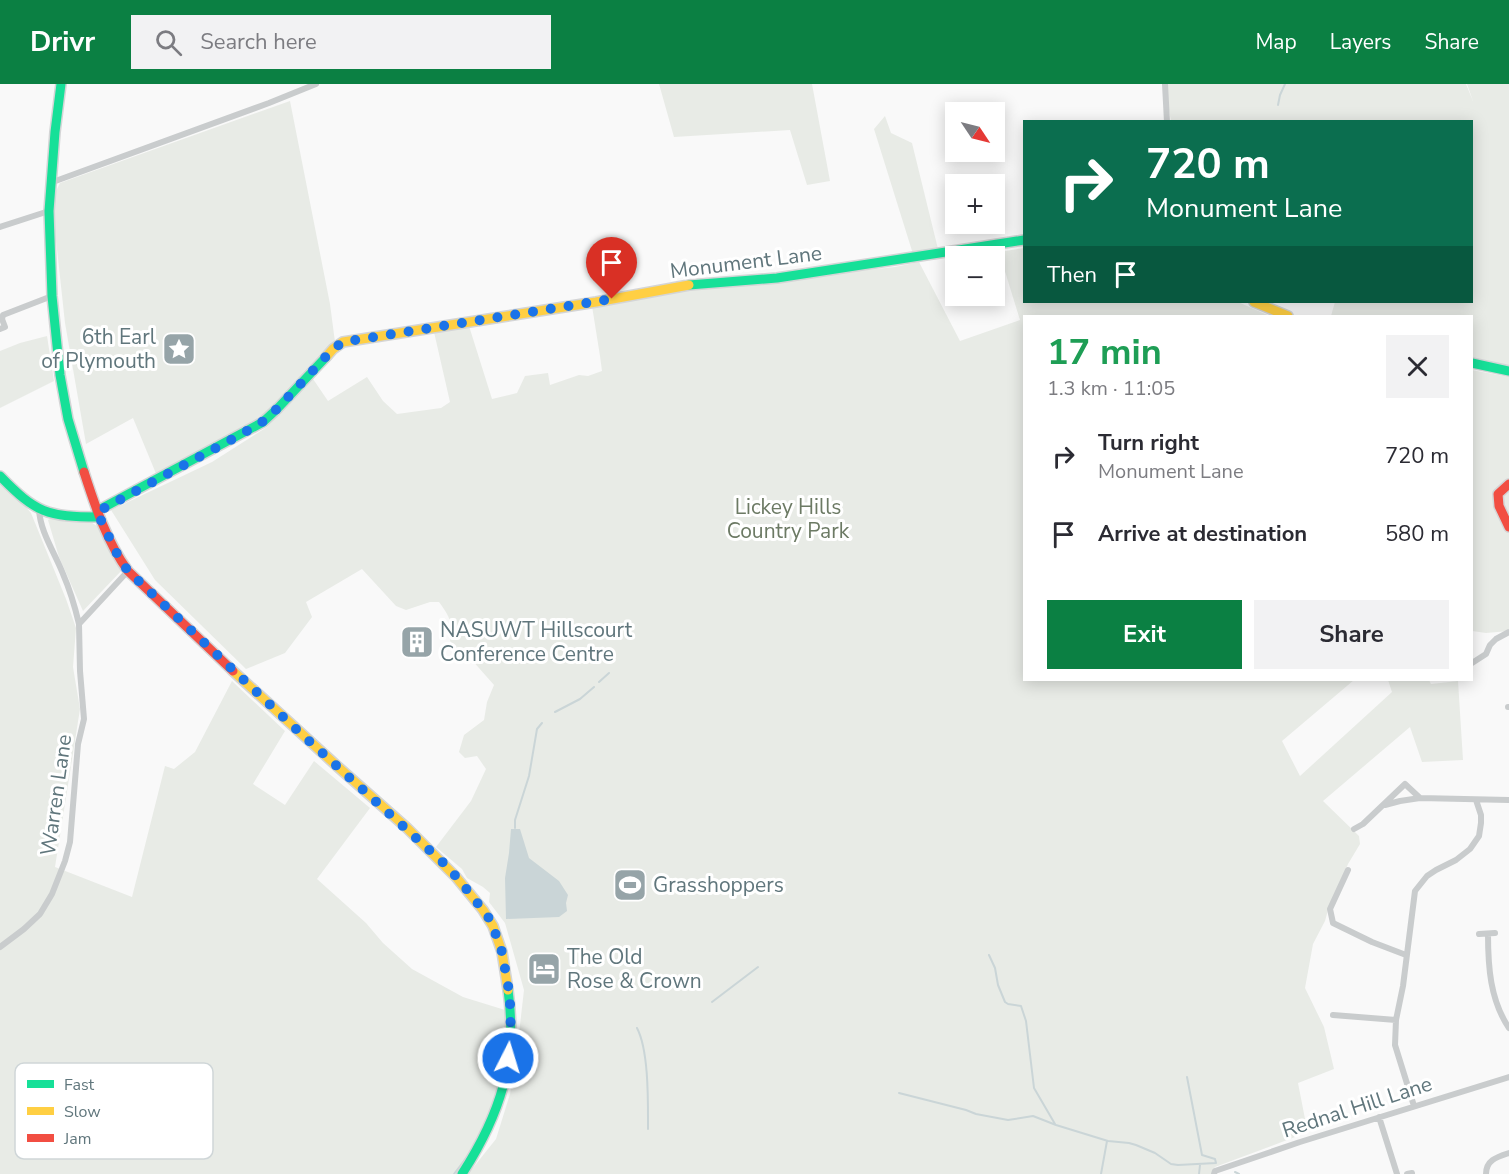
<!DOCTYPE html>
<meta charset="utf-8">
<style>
:root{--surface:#fff;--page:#f2f2f3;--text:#2b2b33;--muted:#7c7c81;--accent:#0b8043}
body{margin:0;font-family:"Nunito Sans",sans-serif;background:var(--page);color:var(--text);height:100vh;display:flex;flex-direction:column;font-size:22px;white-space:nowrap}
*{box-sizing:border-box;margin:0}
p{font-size:20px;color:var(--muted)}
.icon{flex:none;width:33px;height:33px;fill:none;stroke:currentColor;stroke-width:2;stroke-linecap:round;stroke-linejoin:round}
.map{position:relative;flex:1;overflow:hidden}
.side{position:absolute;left:1023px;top:231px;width:450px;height:366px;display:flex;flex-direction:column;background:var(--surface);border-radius:0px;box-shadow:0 3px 15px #0003}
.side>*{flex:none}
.hud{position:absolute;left:1023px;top:36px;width:450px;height:183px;border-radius:0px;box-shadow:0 3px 15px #0003;background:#0b6e4f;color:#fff;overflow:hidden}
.needle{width:39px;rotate:125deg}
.controls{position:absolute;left:945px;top:18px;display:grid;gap:12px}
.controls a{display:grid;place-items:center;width:60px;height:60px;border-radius:0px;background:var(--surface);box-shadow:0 3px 15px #0003;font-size:30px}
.pin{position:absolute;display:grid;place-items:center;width:51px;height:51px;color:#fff;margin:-62px -26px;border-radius:50% 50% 50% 0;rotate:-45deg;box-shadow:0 0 6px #0007}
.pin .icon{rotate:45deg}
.me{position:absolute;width:66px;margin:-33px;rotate:5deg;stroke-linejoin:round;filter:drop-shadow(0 0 4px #0008)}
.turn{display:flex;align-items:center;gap:21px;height:126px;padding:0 24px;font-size:27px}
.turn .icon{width:78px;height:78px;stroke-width:2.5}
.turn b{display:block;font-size:42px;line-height:51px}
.then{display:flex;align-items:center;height:57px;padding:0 24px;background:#0003;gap:12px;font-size:22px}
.round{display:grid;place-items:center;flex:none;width:63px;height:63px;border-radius:0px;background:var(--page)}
.overview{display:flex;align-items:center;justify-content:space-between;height:102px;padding:0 24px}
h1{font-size:36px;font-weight:700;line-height:45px;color:#1e9e55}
.cta{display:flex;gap:12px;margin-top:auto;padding:12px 24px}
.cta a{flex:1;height:69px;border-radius:0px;background:var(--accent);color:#fff;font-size:24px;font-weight:700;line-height:69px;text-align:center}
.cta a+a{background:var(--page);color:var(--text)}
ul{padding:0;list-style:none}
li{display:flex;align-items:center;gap:18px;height:78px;padding:0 24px}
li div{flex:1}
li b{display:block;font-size:22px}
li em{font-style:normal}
header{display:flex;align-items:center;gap:36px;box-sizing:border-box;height:84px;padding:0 30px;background:var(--accent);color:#fff}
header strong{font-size:28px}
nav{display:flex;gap:33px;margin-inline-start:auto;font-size:21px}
.search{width:420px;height:54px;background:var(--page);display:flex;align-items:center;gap:15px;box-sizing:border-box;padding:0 21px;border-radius:0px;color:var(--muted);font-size:22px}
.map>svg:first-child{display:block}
.green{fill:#e8ebe6}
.water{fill:#cad5d7}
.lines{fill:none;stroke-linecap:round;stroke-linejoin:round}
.stream{stroke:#cad5d7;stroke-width:2}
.fast-casing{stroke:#d4d5d6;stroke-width:12}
.slow-casing{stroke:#d4d5d6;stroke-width:12}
.jam-casing{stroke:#d4d5d6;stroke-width:12}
.street{stroke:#c9cccd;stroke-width:6}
.fast{stroke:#16e098;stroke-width:9}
.slow{stroke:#ffcf43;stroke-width:9}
.jam{stroke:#f24e42;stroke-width:9}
.route{stroke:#1a73e8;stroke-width:10;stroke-dasharray:0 18}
.labels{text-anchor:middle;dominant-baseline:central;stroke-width:6;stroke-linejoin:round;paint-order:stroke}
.street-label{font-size:21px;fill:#60767c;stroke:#fff}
.poi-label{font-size:21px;fill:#60767c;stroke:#fff;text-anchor:start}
.park-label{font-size:21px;fill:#6c7a64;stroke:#fff}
.key{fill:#fff;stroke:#cfd6d8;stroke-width:1.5}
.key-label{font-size:16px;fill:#60767c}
</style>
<header>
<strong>Drivr</strong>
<div class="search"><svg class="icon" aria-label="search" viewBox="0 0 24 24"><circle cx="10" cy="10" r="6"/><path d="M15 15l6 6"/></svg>Search here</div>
<nav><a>Map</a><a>Layers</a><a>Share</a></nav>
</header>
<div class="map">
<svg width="1509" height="1090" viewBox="0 0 1509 1090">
<rect width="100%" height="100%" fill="#f9f9f9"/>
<path class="green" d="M659,0h153l18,97 -23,4 -17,-55 -116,7z
M1168,0h298l7,17 -6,-17h42v281l-37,-7v-42h-141l4,-14h137v-180l-301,-1 -3,-16z
M290,17l40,203 5,38 -43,45 -33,31 -22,14 -80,44 -24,-58 -47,26 -21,-121 -12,-111 3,-21 4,-8z
M885,32l6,17 21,10 26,106 -25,5 -39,-125z
M1024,164v54h214l32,14h-246v364h330l-72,61 18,35 92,-84 -4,-12h41l2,4 27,-3 5,79 -41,2 -12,-35 -87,74 36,35 1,8 -12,20 -20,46 -3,11 -12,23 -8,44 19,39 10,42 -36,14 9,46 -12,8 -80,30 -4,7h-743l28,-35 14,-45 7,-43 7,-61 -19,-67 -16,-21 1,-9 -7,-6 -16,-9 -5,-9 -26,-22 35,-46 15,-32 -9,-13 -12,2 -6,-6 5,-17 20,-15 3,-18 7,-17 -23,-26 -10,-4 -11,-14c3,-18 0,-24 -11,-39h-9l-24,8 -10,-4 -34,-37 -56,33 6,15 -27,36 -39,16 -91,-89 -44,-70 101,-48 55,-35 44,-51 17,25 39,-24 16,24 14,13 44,-6 9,-6 -16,-70 35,-6 23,73 25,-6 8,-17 23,-3 2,12 29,-10 9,1 14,-5 -2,-15 -8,-50 93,-17 210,-22 24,-5 41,79 60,-21 -21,-68z
M47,252l7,45 -54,27v-57l20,-8z
M1472,286l37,7v254l-23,2 -14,-2z
M0,399l25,23 6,7 35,86 10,29 -3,39 7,42 -25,158 77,30 33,-131 9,3 21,-17 37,-71 53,50 -32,53 32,21 29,-44 56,47 -53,71 49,44 17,20 29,26 51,28 42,13 2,11 -2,53 -24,65 -22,35h-459z
M52,434l37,3 8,5 26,43 -40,42 -24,-54 -11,-37z"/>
<path class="water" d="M511,745h9l9,29 30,23 9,14 -2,8 1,8 -8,6 -53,2 -1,-41 4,-25z"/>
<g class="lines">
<path class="stream" d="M1278,21l2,-10 5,-11
M599,598l10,-9
M555,628l25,-13 14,-12
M515,744v-8l14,-44 8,-47 5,-6
M989,871l6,13 3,17 7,17 3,2 13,2 5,15 8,67 21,36
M712,918l46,-35
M637,944c12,23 11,74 11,101
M1187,993l15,78 13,4 1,4
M899,1009l67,17 10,4 32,6 25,-4 23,9 52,16 21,2 7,2 19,8 16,11 7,1 38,-2
M1235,1088l4,2
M454,1090l19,-25
M1101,1090l6,-33
M1199,1090l1,-9"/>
<defs>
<path id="fast" d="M61,0l-6,48 -6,79 3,85 8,79 8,44 16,53
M689,201l88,-7 247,-38
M1472,279l37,8
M0,392c36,37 47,41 99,41
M97,427l166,-89 15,-14 48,-51
M462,1090c38,-59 56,-113 46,-184"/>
<path id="slow" d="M1254,218l34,14
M326,273l7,-8 10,-7 253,-40 93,-17
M233,587l104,95 70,62 49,49 27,33 10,16 9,26 6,38"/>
<path id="jam" d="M84,388c11,34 23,70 44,99l105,100
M1509,400l-11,10 1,12 10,21"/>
</defs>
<use href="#fast" class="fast-casing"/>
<use href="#slow" class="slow-casing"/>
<use href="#jam" class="jam-casing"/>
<path class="street" d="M1165,0l2,38
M50,99l219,-80 47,-19
M0,143l49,-16
M0,245l5,-2 -3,-8 1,-4 49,-19
M39,425c1,23 16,44 24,65 7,16 12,33 16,50
M1472,579l14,-9 4,-9 6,-6 13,-7
M1508,623h1
M1385,721l15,-4 20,-3
M1354,745l9,-5 42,-40 15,14 89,2
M1348,786l-18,39 3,14 39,19 34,13
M1479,850l16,-1
M1488,850c0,32 2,66 21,94
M0,863l24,-18 16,-15 12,-20 13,-33 5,-19 8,-98 6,-25 -4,-48 -1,-47 49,-53
M1333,931l63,5
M1414,1022l-19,-61 1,-25 7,-34 12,-95 12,-15 9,-6 20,-10 14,-11 9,-13 2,-13v-8l-5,-15
M1379,1033l18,57
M1214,1090l1,-3 85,-29 209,-65
M1407,1090l5,-1
M1486,1090c0,-14 11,-17 23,-21"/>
<use href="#fast" class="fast"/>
<use href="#slow" class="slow"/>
<use href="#jam" class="jam"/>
</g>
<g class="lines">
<path class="route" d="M508,974l3,-42 -2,-25 -7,-39 -11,-31 -18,-24 -25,-30 -151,-137 -169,-159 -8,-11 -23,-48 143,-77 22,-13 16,-14 55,-59 10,-7 269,-43"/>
</g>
<defs>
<symbol id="sight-square" viewBox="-11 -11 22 22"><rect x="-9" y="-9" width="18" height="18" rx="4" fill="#96a4a8" stroke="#fff"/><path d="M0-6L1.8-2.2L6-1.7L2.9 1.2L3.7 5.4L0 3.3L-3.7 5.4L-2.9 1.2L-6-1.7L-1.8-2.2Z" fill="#fff"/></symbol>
<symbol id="building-square" viewBox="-11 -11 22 22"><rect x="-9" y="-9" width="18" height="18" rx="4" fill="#96a4a8" stroke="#fff"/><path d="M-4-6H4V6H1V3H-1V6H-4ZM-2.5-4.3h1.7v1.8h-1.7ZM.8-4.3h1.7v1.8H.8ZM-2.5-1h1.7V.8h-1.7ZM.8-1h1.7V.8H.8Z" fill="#fff"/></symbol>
<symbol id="stadium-square" viewBox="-11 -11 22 22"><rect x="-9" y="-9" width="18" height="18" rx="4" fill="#96a4a8" stroke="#fff"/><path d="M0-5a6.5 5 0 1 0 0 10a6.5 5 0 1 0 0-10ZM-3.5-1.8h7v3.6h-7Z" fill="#fff"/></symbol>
<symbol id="hotel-square" viewBox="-11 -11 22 22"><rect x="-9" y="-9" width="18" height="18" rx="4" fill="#96a4a8" stroke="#fff"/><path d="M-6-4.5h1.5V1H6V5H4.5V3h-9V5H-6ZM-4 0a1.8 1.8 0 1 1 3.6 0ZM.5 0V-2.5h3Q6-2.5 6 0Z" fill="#fff"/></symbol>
</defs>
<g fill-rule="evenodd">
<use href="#sight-square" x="160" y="246" width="38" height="38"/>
<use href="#building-square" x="398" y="539" width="38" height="38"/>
<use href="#stadium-square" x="611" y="782" width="38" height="38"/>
<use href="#hotel-square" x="525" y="866" width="38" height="38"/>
</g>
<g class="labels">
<g class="street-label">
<text transform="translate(746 178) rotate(-7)">Monument Lane</text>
<text transform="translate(56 711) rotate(-82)">Warren Lane</text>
<text transform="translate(1357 1023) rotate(-18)">Rednal Hill Lane</text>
</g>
<g class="poi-label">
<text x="156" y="253" text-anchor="end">6th Earl<tspan x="156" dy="24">of Plymouth</tspan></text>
<text x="440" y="546">NASUWT Hillscourt<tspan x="440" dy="24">Conference Centre</tspan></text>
<text x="653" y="801">Grasshoppers</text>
<text x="567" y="873">The Old<tspan x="567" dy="24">Rose &amp; Crown</tspan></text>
</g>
<g class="park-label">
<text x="788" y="423">Lickey Hills<tspan x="788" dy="24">Country Park</tspan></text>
</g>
</g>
<rect x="15" y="979" width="198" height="96" rx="9" class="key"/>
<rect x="27" y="996" width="27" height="8" fill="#16e098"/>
<rect x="27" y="1023" width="27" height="8" fill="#ffcf43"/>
<rect x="27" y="1050" width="27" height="8" fill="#f24e42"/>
<g class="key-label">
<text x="64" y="1006">Fast</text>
<text x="64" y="1033">Slow</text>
<text x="64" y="1060">Jam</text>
</g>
</svg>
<div class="controls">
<a><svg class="needle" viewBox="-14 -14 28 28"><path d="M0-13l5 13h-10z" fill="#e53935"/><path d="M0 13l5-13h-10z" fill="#7c7c81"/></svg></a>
<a>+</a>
<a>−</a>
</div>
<div class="pin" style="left:612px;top:215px;background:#d93025"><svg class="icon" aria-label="arrive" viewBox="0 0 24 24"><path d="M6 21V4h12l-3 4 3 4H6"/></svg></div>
<svg class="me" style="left:508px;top:974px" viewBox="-20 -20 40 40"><circle r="17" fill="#1a73e8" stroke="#fff" stroke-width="3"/><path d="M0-11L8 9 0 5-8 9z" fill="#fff"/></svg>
<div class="hud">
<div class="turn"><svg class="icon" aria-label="right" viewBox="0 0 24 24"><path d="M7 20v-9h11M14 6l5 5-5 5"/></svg><div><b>720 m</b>Monument Lane</div></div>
<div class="then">Then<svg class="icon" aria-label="arrive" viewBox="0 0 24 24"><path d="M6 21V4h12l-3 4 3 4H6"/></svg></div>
</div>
<section class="side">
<div class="overview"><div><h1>17 min</h1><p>1.3 km · 11:05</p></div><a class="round"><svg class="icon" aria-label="close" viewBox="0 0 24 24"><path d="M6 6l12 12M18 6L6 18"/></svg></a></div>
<ul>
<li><svg class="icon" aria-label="right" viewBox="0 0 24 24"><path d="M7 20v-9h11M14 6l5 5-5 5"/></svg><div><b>Turn right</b><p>Monument Lane</p></div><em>720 m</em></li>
<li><svg class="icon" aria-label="arrive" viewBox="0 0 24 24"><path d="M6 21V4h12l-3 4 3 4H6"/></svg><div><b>Arrive at destination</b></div><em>580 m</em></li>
</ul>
<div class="cta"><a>Exit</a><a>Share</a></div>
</section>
</div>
